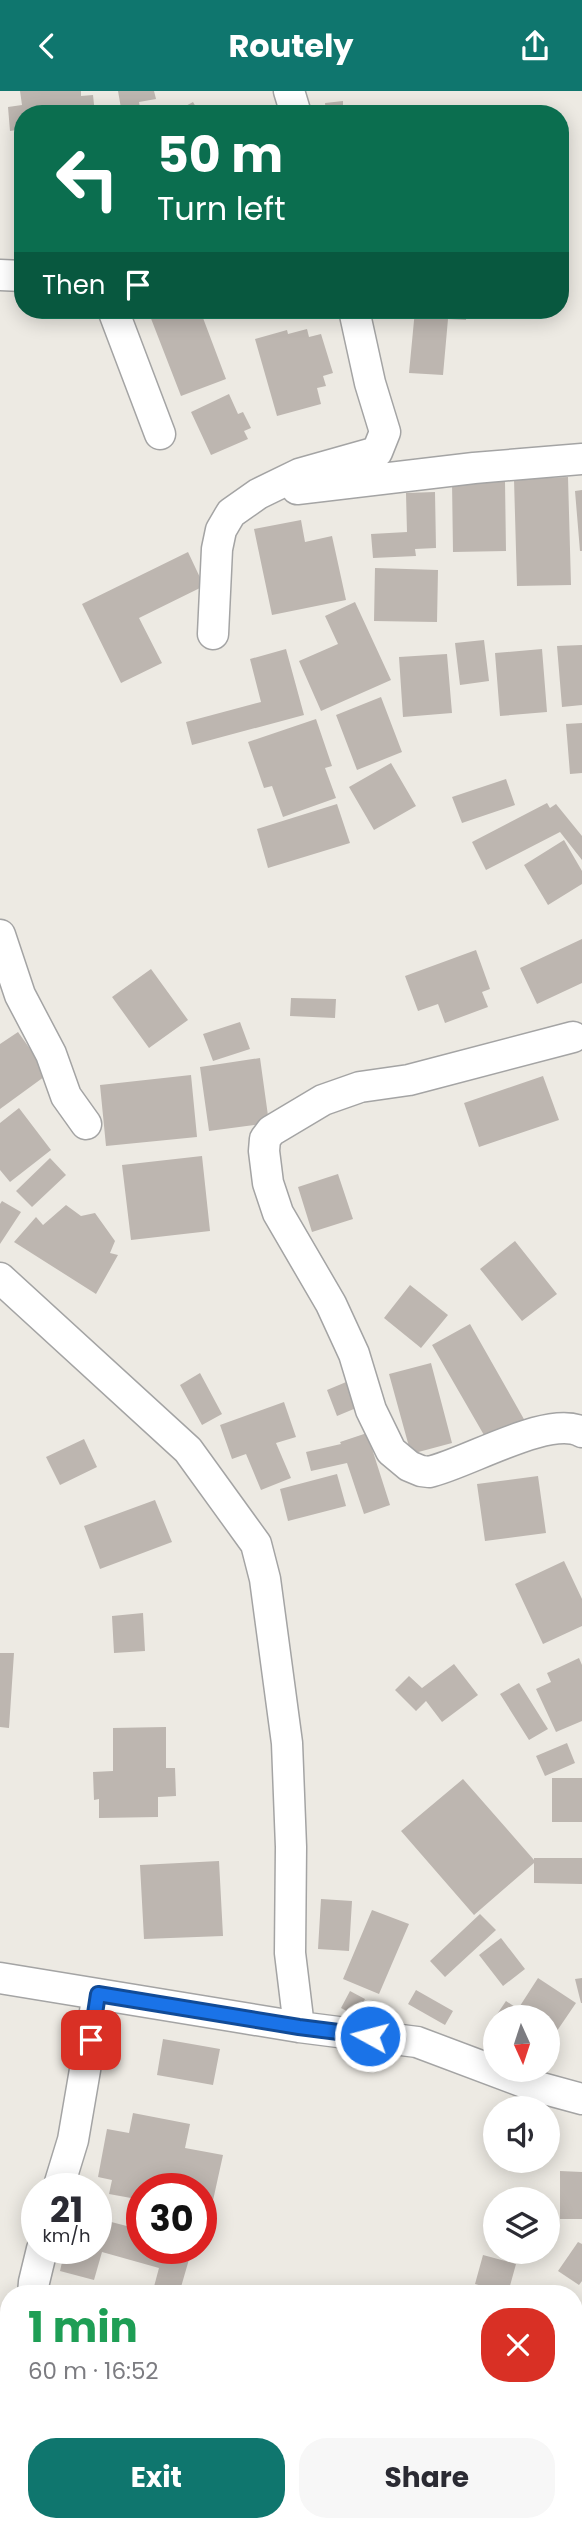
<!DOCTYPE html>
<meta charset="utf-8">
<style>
:root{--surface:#fff;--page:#f7f7f7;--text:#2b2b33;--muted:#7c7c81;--accent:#0f766e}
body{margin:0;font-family:Poppins,sans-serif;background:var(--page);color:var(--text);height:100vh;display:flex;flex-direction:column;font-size:26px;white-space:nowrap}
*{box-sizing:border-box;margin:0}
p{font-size:23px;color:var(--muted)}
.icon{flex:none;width:38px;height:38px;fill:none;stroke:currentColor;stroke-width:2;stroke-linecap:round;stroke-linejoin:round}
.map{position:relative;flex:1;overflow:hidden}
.side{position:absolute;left:0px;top:2194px;width:583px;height:247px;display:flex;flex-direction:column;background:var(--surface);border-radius:28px 28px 0 0;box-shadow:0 4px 18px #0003}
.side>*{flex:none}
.banner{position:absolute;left:14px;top:14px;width:555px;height:214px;border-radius:28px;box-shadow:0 4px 18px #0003;background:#0b6e4f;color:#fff;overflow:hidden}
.needle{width:46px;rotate:177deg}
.tools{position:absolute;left:483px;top:1914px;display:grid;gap:14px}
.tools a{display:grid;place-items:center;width:77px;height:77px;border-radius:50%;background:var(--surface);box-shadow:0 4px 18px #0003;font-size:35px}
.speed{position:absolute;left:21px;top:2082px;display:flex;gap:14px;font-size:35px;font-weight:700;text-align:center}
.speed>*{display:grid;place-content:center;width:91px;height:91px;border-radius:50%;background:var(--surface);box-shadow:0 4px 18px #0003;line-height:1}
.speed small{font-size:18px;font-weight:400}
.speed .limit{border:10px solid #d22;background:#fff;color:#111}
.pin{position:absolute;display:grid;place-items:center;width:60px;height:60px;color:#fff;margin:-30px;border-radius:14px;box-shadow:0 4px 10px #0006}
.me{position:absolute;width:77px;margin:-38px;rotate:277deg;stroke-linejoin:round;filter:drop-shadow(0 0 5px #0008)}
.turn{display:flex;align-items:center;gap:24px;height:147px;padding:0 28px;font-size:32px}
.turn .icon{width:91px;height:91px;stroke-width:2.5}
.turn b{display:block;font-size:49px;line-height:60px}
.then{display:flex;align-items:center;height:66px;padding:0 28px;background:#0003;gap:14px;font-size:26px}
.round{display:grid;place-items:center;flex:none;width:74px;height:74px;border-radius:28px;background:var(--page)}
.summary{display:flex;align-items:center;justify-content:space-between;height:119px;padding:0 28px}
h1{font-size:42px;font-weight:700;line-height:52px;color:#1e9e55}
.primary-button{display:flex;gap:14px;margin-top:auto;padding:14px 28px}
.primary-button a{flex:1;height:80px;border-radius:28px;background:var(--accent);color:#fff;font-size:28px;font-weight:700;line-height:80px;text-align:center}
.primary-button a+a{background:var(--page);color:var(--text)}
header{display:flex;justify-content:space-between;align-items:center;height:91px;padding:0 28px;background:var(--accent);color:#fff;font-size:32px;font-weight:700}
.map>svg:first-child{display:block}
.building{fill:#bdb6b0}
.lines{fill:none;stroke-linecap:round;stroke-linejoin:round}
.minor-casing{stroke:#a4a4a4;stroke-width:33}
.minor{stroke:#fff;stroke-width:30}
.route-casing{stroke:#114b97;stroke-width:18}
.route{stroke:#1a73e8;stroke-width:12}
</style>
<header><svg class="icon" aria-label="back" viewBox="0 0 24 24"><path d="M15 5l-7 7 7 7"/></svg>Routely<svg class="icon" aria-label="share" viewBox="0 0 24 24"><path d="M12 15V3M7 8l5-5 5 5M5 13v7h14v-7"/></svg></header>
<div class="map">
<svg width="582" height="2441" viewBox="0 0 582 2441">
<rect width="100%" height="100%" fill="#edeae3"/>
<path class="building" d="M20,0h61v5l12,-1 2,19h-72v15l-13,2 -2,-24 14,-2z
M118,0h36l2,8 -17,3 2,12h-19z
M343,10v10l-17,2 -1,-10z
M193,11l7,12h-29z
M168,219h32l26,69 -45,17 -31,-80z
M415,219h52l-1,10 -18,-1 -5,56 -34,-2z
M307,238l2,8 12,-3 12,39 -10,3 3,10 -9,2 4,16 -44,12 -22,-77 32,-9 1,4z
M229,303l9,20 5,-2 8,16 -7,3 4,8 -37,16 -20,-43z
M568,386l3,108 -54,1 -3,-107z
M452,390h53l1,70 -53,1z
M582,399v61h-2l-5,-60z
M435,401l1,56 -21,1 1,7 -43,2 -2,-24 36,-2 -1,-39z
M301,429l4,22 27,-6 14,64 -74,15 -18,-86z
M188,461l16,34 -65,32 23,45 -41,20 -39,-79z
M375,477l63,2 -1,52 -63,-1z
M355,511l36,78 -70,31 -22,-50 39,-17 -13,-28z
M484,549l5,41 -29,4 -5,-42z
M582,554v60l-20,2 -5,-61z
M286,558l18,66 -112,30 -6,-23 75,-20 -11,-43z
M542,558l5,63 -47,4 -5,-63z
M447,563l5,59 -49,4 -4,-60z
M381,606l21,55 -45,18 -21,-55z
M316,628l16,47 -7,2 11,30 -53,19 -11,-31 -8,2 -16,-46z
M582,632v50l-12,1 -4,-50z
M391,672l25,43 -42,24 -25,-43z
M506,688l9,26 -53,18 -10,-26z
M547,712l3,5 6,-4 26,32v24l-22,-28 -74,38 -14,-28z
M337,713l13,39 -82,25 -11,-39z
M564,749l18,31v13l-34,21 -24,-40z
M582,848v44l-45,21 -17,-36z
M476,859l14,39 -8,3 6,15 -43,16 -7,-19 -20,7 -13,-35z
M151,878l37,51 -39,28 -37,-51z
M291,907l45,1 -1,19 -45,-2z
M240,931l10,27 -37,12 -10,-27z
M18,941l30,42 -48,35v-65z
M260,967l9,65 -60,8 -9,-64z
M191,984l6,62 -91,9 -6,-61z
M543,985l16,44 -80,27 -15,-44z
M19,1017l32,42 -41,32 -10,-12v-47z
M202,1065l8,75 -79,9 -9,-75z
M50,1067l16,17 -34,32 -16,-16z
M338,1083l15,45 -41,13 -14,-45z
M2,1110l19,11 -21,32v-40z
M66,1114l15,11 14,-3 20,28 -5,12 8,2 -22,39 -82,-52 22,-25 7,8z
M515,1150l42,53 -35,27 -42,-52z
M410,1194l38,30 -27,33 -37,-30z
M470,1233l55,97 -37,21 -56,-97z
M431,1272l21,80 -41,11 -22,-80z
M200,1282l22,41 -20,11 -22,-40z
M351,1289l10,26 -24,10 -10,-26z
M284,1311l12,35 -20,6 15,35 -30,12 -15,-36 -14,5 -12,-34z
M367,1342l23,72 -26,9 -17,-51 -36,8 -5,-19 35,-8 -1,-2z
M84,1348l13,28 -37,18 -14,-28z
M337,1383l9,32 -58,15 -8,-32z
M538,1385l8,57 -61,8 -8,-57z
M155,1409l17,42 -72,27 -16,-43z
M564,1470l18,38v27l-39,18 -28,-60z
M143,1522l2,38 -31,2 -2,-37z
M0,1562h14l-5,75 -9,-1z
M579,1567l3,7v56l-26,11 -20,-43 15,-7 -4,-9z
M454,1573l24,31 -36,27 -16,-21 -10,10 -21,-21 14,-14 13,12z
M519,1592l29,46 -19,11 -29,-46z
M166,1636v41h9l1,28 -18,1v20l-59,1v-19l-5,1 -1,-28 20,-1v-43z
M567,1652l8,20 -30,13 -9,-20z
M552,1687h30v44h-30z
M463,1688l71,81v-2h48v26l-48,-1v-20l-60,52 -73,-84z
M219,1770l4,75 -79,3 -4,-74z
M321,1808l31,2 -3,50 -31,-2z
M372,1819l37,14 -30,70 -36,-15z
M480,1823l16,16 -51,47 -15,-16z
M501,1847l24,31 -22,17 -24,-31z
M538,1887l38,25 -28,41v-26h-53v12l-6,-4 17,-25 12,8z
M582,1887v25h-1l-6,-24z
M416,1899l37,21 -8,14 -37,-21z
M350,1900l15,8 -9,17 -15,-8z
M163,1948l57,10 -7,36 -56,-10z
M133,2022l57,11 -5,24 38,7 -11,50 -11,-2v-14h-59v11l-33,-6 3,-14 -14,-3 9,-48 22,4z
M560,2080l22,1v47h-22z
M96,2127l46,12v19h50l-13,45h-27l7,-26 -57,-16 -8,28 -34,-9 5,-22h31z
M578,2151l4,2v37l-3,4 -21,-14z
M483,2164l33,9 -8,29 -33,-9z
M214,2197l1,6h-25v-4z
M508,2436h34v5h-34z"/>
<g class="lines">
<defs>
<path id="minor" d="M289,0l7,23
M0,184l23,1
M113,219l47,124
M297,398l177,-21 108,-9
M213,543l4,-85 4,-19 10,-17 27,-19 41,-20 78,-22 8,-20 -15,-49 -16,-73
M0,844l20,60 31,59 15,42 20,28
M573,946l-164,43 -49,7 -37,13 -52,31 -6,8 -1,12 4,32 10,30 53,91 23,50 17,56 20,41 18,15 12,5 8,1c37,-8 120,-58 153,-40
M0,1187l188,172 68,94 9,35 22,164 4,104 -1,106 9,74
M0,1887l299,49 118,15 117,44 48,13
M58,2098l15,-49 25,-146
M33,2203l1,-12 8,-33
M40,2432l1,9"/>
</defs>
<use href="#minor" class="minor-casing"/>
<use href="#minor" class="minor"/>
</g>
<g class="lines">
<defs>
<path id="route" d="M91,1949l7,-46 201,33 71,9"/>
</defs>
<use href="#route" class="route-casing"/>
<use href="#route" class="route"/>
</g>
</svg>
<div class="tools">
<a><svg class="needle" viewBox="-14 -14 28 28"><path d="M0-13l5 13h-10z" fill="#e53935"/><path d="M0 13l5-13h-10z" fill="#7c7c81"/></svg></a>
<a><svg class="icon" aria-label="sound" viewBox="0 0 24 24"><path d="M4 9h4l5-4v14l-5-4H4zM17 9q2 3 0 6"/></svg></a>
<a><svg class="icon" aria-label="layers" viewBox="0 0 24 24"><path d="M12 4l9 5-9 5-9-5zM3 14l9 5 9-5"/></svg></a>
</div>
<div class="speed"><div>21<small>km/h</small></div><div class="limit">30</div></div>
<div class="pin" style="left:91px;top:1949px;background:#d93025"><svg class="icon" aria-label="arrive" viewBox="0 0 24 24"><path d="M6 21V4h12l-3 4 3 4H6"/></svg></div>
<svg class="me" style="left:370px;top:1945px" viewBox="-20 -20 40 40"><circle r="17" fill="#1a73e8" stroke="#fff" stroke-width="3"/><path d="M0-11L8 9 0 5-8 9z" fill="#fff"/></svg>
<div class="banner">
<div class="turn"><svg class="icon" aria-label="left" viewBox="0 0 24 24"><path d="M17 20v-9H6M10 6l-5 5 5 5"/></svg><div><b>50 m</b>Turn left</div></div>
<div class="then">Then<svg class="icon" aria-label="arrive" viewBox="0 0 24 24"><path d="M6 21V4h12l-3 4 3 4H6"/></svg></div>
</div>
<section class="side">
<div class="summary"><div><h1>1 min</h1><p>60 m · 16:52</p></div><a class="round" style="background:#d93025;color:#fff"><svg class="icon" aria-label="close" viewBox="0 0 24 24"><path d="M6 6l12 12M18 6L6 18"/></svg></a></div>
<div class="primary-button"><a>Exit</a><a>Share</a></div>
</section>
</div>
